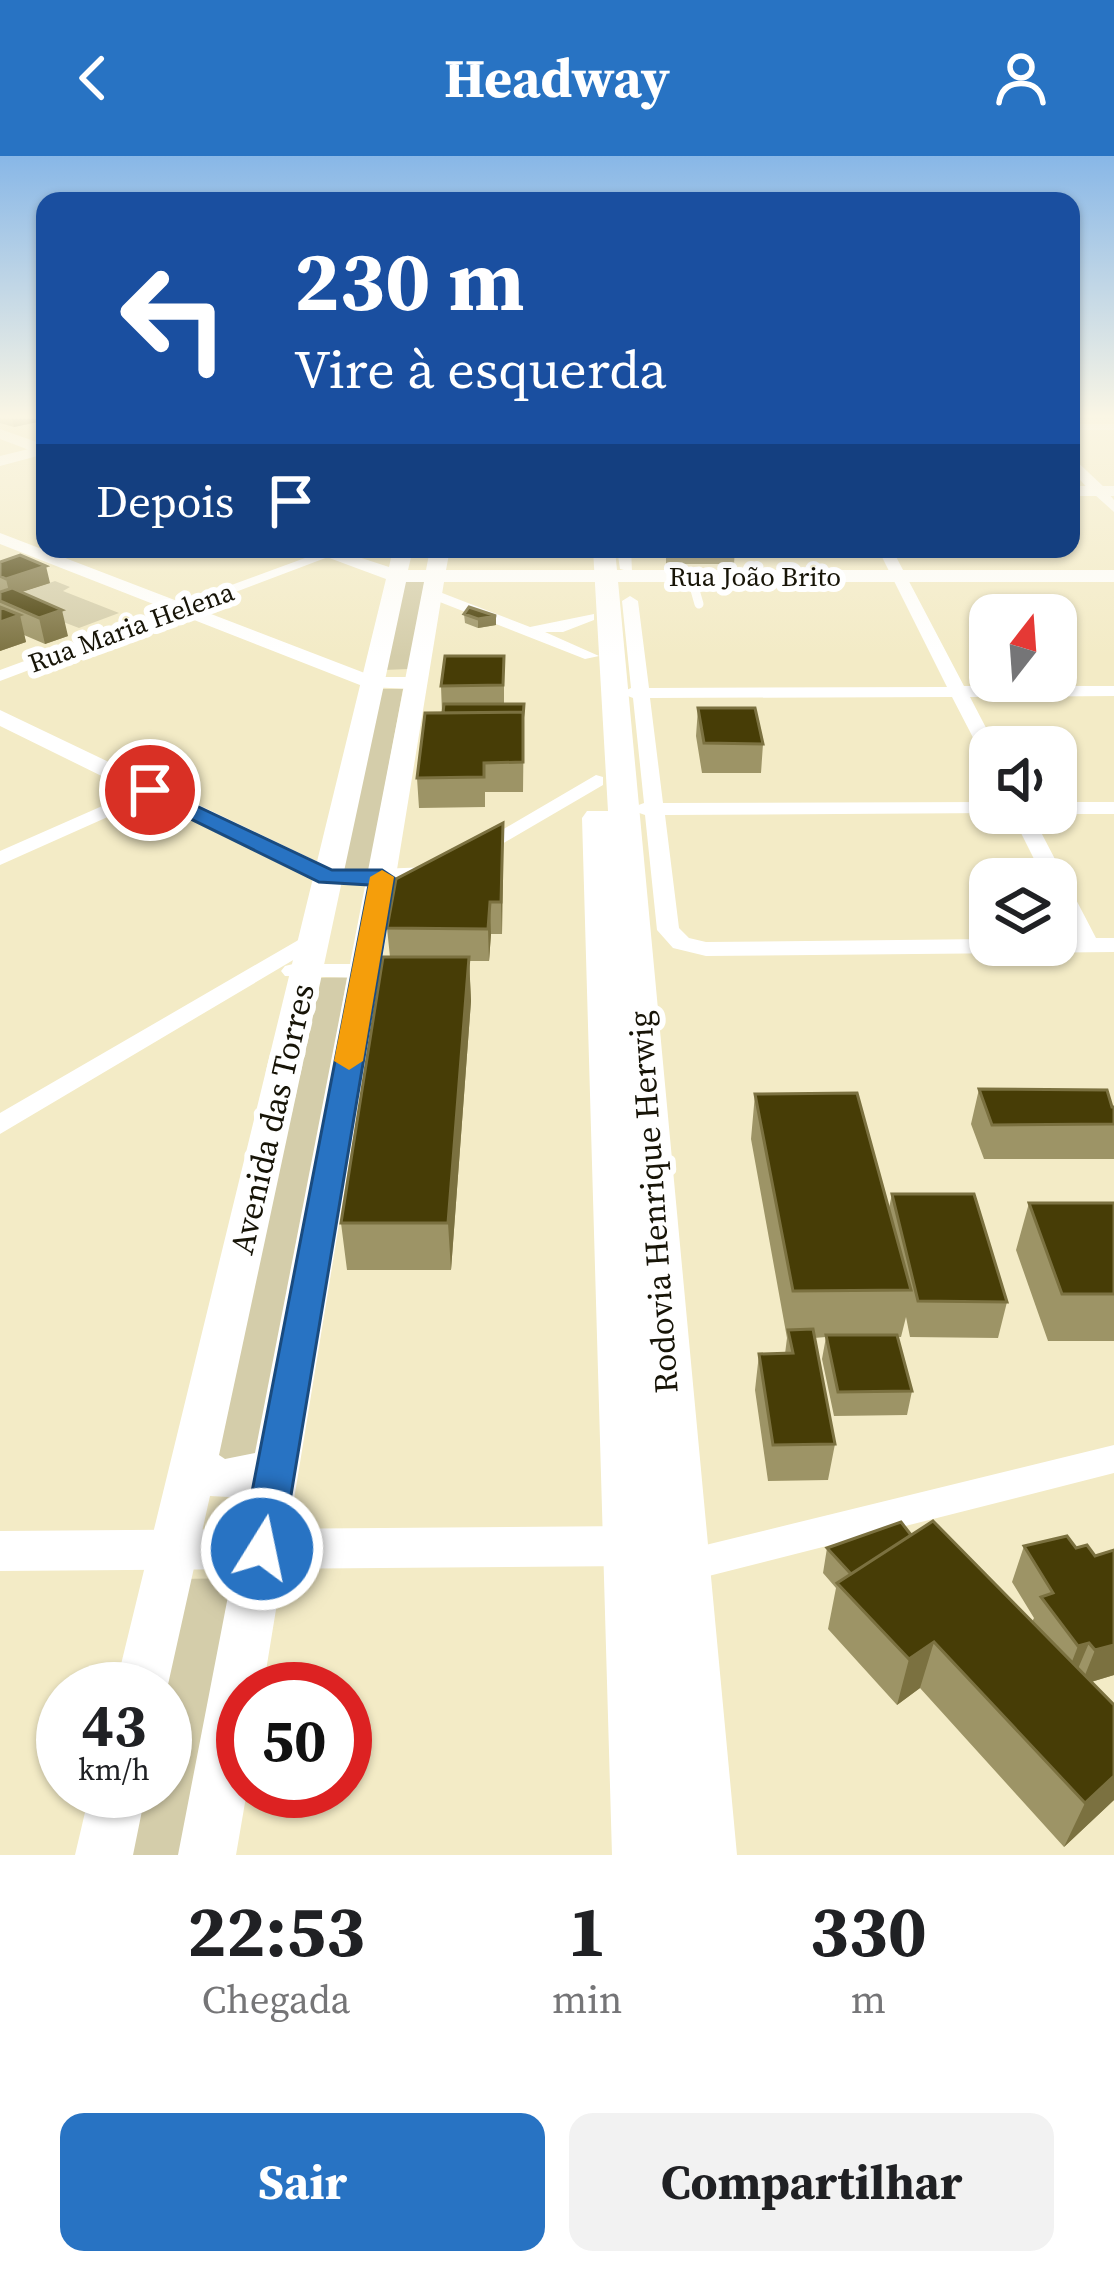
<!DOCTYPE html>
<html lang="pt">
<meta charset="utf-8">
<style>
:root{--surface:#fff;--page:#f2f2f2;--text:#202124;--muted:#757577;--accent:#2873c3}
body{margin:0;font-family:"Source Serif 4",serif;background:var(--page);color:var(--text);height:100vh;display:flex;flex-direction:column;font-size:45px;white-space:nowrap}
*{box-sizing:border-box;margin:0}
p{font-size:39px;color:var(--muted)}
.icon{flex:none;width:66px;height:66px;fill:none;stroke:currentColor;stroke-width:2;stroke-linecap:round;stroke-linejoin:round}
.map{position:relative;height:1699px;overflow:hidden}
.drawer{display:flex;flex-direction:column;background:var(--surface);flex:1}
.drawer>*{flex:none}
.hud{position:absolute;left:36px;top:36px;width:1044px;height:366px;border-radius:24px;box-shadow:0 3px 9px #0004;background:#1a4fa0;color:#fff;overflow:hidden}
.needle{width:78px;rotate:17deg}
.fabs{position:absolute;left:969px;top:438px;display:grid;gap:24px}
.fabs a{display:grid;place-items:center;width:108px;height:108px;border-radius:24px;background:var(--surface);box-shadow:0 3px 9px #0004;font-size:60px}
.speed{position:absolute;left:36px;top:1506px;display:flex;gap:24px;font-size:60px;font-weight:700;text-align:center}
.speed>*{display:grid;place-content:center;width:156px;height:156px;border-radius:50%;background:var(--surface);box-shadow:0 3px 9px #0004;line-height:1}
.speed small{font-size:30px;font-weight:400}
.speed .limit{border:18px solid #d22;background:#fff;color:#111}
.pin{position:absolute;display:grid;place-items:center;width:102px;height:102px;color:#fff;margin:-51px;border:6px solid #fff;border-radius:50%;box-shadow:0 3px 12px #0007}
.me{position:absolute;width:132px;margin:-66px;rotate:10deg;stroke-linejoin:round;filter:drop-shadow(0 0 9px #0008)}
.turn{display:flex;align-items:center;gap:42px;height:252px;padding:0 60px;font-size:54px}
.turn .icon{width:156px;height:156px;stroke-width:2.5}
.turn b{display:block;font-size:84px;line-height:102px}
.then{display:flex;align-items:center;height:114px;padding:0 60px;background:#0003;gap:24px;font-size:45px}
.eta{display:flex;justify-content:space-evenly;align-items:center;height:204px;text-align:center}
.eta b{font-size:72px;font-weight:700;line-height:84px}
.action{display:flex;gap:24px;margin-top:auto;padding:24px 60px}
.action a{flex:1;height:138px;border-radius:24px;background:var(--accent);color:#fff;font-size:48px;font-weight:700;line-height:138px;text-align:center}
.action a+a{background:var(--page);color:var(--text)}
header{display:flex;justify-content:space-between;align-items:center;height:156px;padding:0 60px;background:var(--accent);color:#fff;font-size:54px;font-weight:700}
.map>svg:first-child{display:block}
.green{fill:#d4cdaa}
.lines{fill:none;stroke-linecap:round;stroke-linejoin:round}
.service{stroke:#fff;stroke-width:9}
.minor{fill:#fff;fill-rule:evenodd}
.tertiary{fill:#fff;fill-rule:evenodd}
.secondary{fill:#fff;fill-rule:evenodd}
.trunk{fill:#fff;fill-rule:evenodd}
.wall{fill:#9d9466}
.shaded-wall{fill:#7b7140}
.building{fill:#473d06;stroke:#7b7140;stroke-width:3}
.route{fill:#2873c3;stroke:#1a4b7f;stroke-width:3}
.slow{fill:#f59e0b}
.labels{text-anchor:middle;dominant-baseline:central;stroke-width:12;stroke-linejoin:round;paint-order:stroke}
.far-street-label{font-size:27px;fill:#171407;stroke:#fff}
.street-label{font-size:33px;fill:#171407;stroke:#fff}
</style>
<header><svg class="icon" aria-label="back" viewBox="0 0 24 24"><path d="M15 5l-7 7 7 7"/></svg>Headway<svg class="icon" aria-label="person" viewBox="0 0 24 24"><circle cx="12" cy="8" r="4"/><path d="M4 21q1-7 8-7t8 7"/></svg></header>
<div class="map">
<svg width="1114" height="1699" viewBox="0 0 1114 1699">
<rect width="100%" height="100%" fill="#f3ebc6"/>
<path class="green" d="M403,422l22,1 -16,90 -26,1z
M55,425l15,6 -7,4 56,22 -40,15 -76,-29z
M377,533h26l-34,183 -26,-1z
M347,821l-84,484 -47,3 102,-486z
M239,1422l-52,277h-70l14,-64h34v-102l14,-110z"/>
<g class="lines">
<path class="service" d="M691,420l8,28"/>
<path class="minor" d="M1071,268h43v6h-43z
M1094,332h10l10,12v12l-20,-18z
M617,393h14l1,23 -12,-3z
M878,393h14l72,137h150v10l-144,1 26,50h-6v12l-9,-6 -29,-56 -302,1 13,105 327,-1v11h4l-329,2 14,113 10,10 17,4 284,-3v6h66v-6h17l-17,-36v-24h-12l-33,-66h20l65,125h18v14l-408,4 -33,-8 -16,-18 -12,-115 -17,-6 16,-6 -11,-105 -13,-5 11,-5 -9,-87 8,-5 8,5 11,87 298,-1z
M324,395l12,3 -336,127v-11z
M427,435h10l93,36 64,-13v6l-31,12h-18l54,24 -14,3 -158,-62z
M596,619l7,2v8l-120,70h-14l-3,-4z
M150,629l7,2v8l-157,70v-14z
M1056,646h58v12h-58l-4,-1h4z
M429,711l11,6 -4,4 -108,6 -11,-6 11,-6z
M314,775l11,7 -3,5 -322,191v-21z
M293,808h72l12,7 -12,7 -80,-2 -4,-5 4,-5z
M1114,1289v28l-433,110 -13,-4 -5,-12 5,-12 13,-4z"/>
<path class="tertiary" d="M45,289v9l-45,12v-10z
M1071,300l34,32v6h-12l-22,-24z
M0,377l375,144h41l11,6 -11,6 -51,-2 -365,-143z
M0,554l337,161 4,6 -4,6h-18l-319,-157z
M633,1370l16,6 6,14 -6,14 -16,6 -633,5v-40z"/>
<path class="secondary" d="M0,273l45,16v11l-45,-17z
M1071,330h43v10h-43z
M305,393h29l55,18 4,-18h20l-5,21h18l4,-21h20l-4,21h668v12h-670l-181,1107h-20v102h4l-11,64h-58l69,-357 -37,-2 -45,202v-9h-50l271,-1110zM406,426h18l-169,871 -30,6 -6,-4z
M90,1635h56l-13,64h-58z"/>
<path class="trunk" d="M593,393h22l122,1306h-125l-30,-1037 5,-7h21z"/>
</g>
<path class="wall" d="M0,263h41l1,2 -28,6 -14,-4z
M666,393h69l-1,15h-68z
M0,406l50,21 -29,9 47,44 -23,8 -21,-9 2,7 -26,9z
M464,458l32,2v9l-18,3 -13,-5z
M504,500v48h20l-1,88h-38v15l-66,1 -2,-30 25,-65 -1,-27z
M698,552l65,36 -2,29h-59l-6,-37z
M503,667l-1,111h-11l-2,27h-20l2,40 -20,269h-104l-6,-47 49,-266 -3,-29z
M979,933l135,18v52h-130l-13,-35z
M755,938l134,114 3,-14 115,108 -9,36 -88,-1 -4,-20 -5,20h-3l14,54 -5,24 -73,1 -12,-57 4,-22 -12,1 21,106 -7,36 -60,1 -13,-91 4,-36h26l2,-16 -36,-199z
M1029,1047h85v138h-66l-32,-91z
M911,1379l121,87 2,-4 -22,-36 12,-36 52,2 19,8 19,-6v125l-23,7 23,118 -50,47 -144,-159 -23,17 -69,-76 8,-41 -13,-15 4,-25z"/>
<path class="shaded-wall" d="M12,263h29l1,2 -28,6z
M46,410l4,17 -40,13 -4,-17z
M62,454l6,26 -23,8 -6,-26z
M20,459l6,27 -26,9v-29z
M496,460v9l-18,3v-9z
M503,667v30l-1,81 -1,-32z
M490,746l1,32 -2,27 -1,-32z
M469,801l2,44 -20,269 -3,-47z
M934,1486l-14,46 -23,17 12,-46z
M1089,1487l-15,35 -10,4 14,-36z
M1114,1489v30l-33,10 14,-35z
M1114,1620v24l-50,47 21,-44z"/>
<path class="building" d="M20,399l26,11 -40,13 -6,-3v-14z
M12,432l50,22 -23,8 -39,-17v-9z
M0,451l20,8 -20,7z
M469,451l27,9 -18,3 -14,-5z
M445,500h59l-1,29 -62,1z
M444,548h80l-1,14v-6l-80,1z
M698,552h57l8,36 -59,-1z
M523,556v50l-39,1v14l-67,1 8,-65z
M503,667l-2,79h-11l-2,27 -101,-1 9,-49z
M383,801h86l-21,266h-107z
M979,933l128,1 5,17h2v17l-122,1z
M857,937l54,197 -118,1 -38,-197z
M892,1038h82l33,108 -89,-1z
M1029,1047h85v91h-52z
M813,1173l22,115 -62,1 -14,-91 34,-1 -5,-23z
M826,1179h71l15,56 -74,1z
M933,1365l181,184v71l-29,27 -151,-161 -25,17 -72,-76z
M901,1366l10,13 -60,39 -24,-26z
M1067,1380l9,12 11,-3 8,11 19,-6v95l-19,5 -6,-7 -11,3 -37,-49 12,-4 -29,-47z"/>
<linearGradient id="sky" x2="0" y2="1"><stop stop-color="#88b7e7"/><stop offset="0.52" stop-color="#faf6e5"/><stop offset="1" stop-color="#faf6e5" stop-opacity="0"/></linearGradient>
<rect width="1114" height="501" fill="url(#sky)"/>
<path class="route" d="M150,628l182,86h50l12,8 -112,671 -6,13 -14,5 -15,-5 -6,-13 128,-664 -50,-3 -177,-87v-9z"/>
<path class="slow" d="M382,714l12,7 -31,184 -14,9 -15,-9 36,-184z"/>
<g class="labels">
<g class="far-street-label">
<text x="755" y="420">Rua João Brito</text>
<text transform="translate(131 471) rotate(-20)">Rua Maria Helena</text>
</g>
<g class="street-label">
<text transform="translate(272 963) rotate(-77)">Avenida das Torres</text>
<text transform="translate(653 1046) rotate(-94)">Rodovia Henrique Herwig</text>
</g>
</g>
</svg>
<div class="fabs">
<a><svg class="needle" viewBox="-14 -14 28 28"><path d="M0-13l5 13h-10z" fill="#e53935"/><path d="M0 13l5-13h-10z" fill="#757577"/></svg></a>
<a><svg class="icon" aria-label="sound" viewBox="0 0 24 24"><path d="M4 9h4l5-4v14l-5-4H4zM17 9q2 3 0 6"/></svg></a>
<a><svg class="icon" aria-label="layers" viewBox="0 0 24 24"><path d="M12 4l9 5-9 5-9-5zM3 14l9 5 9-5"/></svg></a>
</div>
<div class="speed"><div>43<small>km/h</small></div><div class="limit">50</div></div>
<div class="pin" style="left:150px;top:634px;background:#d93025"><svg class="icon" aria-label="arrive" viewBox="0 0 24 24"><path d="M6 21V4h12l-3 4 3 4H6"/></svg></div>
<svg class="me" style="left:262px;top:1393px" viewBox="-20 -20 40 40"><circle r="17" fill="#2873c3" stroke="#fff" stroke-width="3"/><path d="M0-11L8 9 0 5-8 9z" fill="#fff"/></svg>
<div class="hud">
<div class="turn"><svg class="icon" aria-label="left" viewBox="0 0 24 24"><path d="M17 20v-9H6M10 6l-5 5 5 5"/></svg><div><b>230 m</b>Vire à esquerda</div></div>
<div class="then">Depois<svg class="icon" aria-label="arrive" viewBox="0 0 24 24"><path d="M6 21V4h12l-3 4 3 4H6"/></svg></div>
</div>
</div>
<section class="drawer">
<div class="eta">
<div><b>22:53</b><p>Chegada</p></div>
<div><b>1</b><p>min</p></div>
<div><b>330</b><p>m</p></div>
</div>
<div class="action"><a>Sair</a><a>Compartilhar</a></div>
</section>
